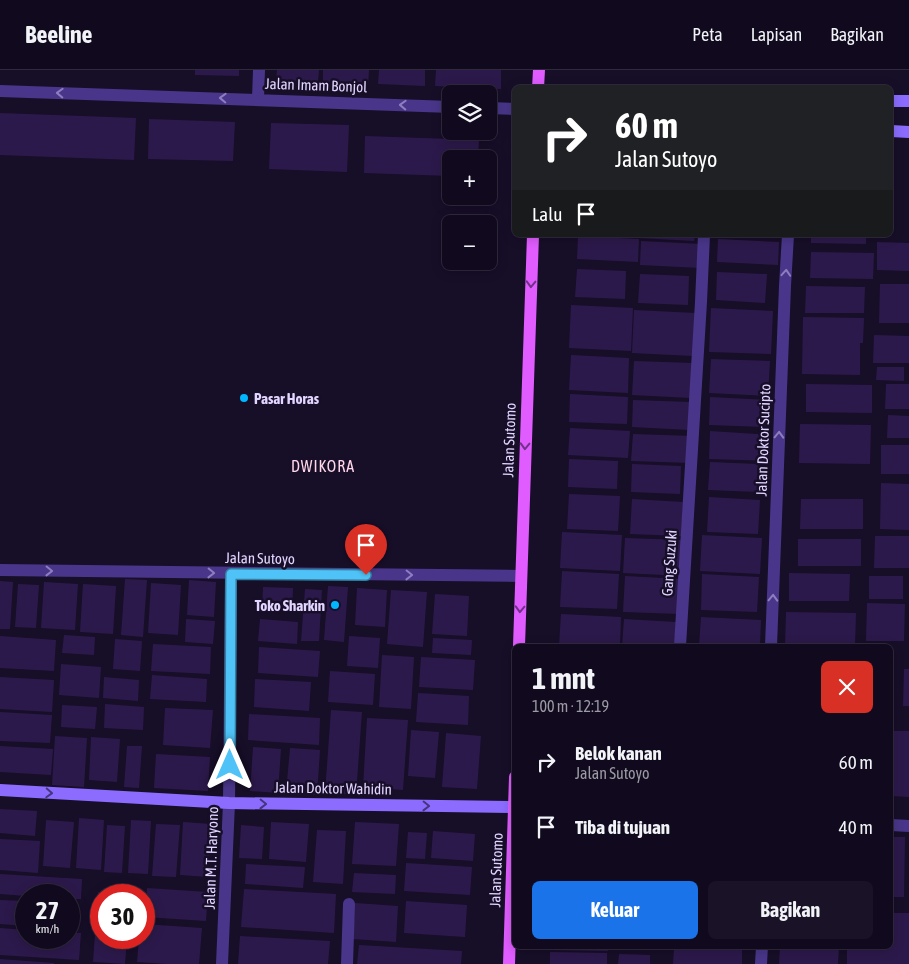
<!DOCTYPE html>
<html lang="id">
<meta charset="utf-8">
<style>
:root{--surface:#110a1e;--page:#1a1327;--text:#f1f3f6;--muted:#9c9aa4;--line:#302b3c;--accent:#1a73e8}
body{margin:0;font-family:"Asap Condensed",sans-serif;background:var(--page);color:var(--text);height:100vh;display:flex;flex-direction:column;font-size:19px;white-space:nowrap}
*{box-sizing:border-box;margin:0}
p{font-size:16px;color:var(--muted)}
.icon{flex:none;width:28px;height:28px;fill:none;stroke:currentColor;stroke-width:2;stroke-linecap:round;stroke-linejoin:round}
.map{position:relative;flex:1;overflow:hidden}
.sheet{position:absolute;left:512px;top:574px;width:381px;height:305px;display:flex;flex-direction:column;background:var(--surface);border-radius:8px;box-shadow:0 2px 12px #0003,0 0 0 1px var(--line)}
.sheet>*{flex:none}
.hud{position:absolute;left:512px;top:15px;width:381px;height:152px;border-radius:8px;box-shadow:0 2px 12px #0003,0 0 0 1px var(--line);background:#202124;color:#fff;overflow:hidden}
.fabs{position:absolute;left:442px;top:15px;display:grid;gap:10px}
.fabs a{display:grid;place-items:center;width:55px;height:55px;border-radius:8px;background:var(--surface);box-shadow:0 2px 12px #0003,0 0 0 1px var(--line);font-size:25px}
.speed{position:absolute;left:15px;top:814px;display:flex;gap:10px;font-size:25px;font-weight:700;text-align:center}
.speed>*{display:grid;place-content:center;width:65px;height:65px;border-radius:50%;background:var(--surface);box-shadow:0 2px 12px #0003,0 0 0 1px var(--line);line-height:1}
.speed small{font-size:12px;font-weight:400}
.speed .limit{border:8px solid #d22;background:#fff;color:#111}
.pin{position:absolute;display:grid;place-items:center;width:42px;height:42px;color:#fff;margin:-51px -21px;border-radius:50% 50% 50% 0;rotate:-45deg;box-shadow:0 0 5px #0007}
.pin .icon{rotate:45deg}
.me{position:absolute;width:55px;margin:-28px;rotate:0deg;stroke-linejoin:round;filter:drop-shadow(0 0 4px #0008)}
.turn{display:flex;align-items:center;gap:18px;height:105px;padding:0 20px;font-size:22px}
.turn .icon{width:65px;height:65px;stroke-width:2.5}
.turn b{display:block;font-size:35px;line-height:42px}
.then{display:flex;align-items:center;height:48px;padding:0 20px;background:#0003;gap:10px;font-size:19px}
.round{display:grid;place-items:center;flex:none;width:52px;height:52px;border-radius:8px;background:var(--page)}
.overview{display:flex;align-items:center;justify-content:space-between;height:85px;padding:0 20px}
h1{font-size:30px;font-weight:700;line-height:38px}
.action{display:flex;gap:10px;margin-top:auto;padding:10px 20px}
.action a{flex:1;height:58px;border-radius:8px;background:var(--accent);color:#fff;font-size:20px;font-weight:700;line-height:58px;text-align:center}
.action a+a{background:var(--page);color:var(--text)}
ul{padding:0;list-style:none}
li{display:flex;align-items:center;gap:15px;height:65px;padding:0 20px}
li div{flex:1}
li b{display:block;font-size:19px}
li em{font-style:normal}
header{display:flex;align-items:center;gap:30px;box-sizing:border-box;height:70px;padding:0 25px;background:var(--surface);border-bottom:1px solid var(--line)}
header strong{font-size:24px}
nav{display:flex;gap:28px;margin-inline-start:auto;font-size:18px}
.map>svg:first-child{display:block}
.building{fill:#2c194b}
.lines{fill:none;stroke-linecap:round;stroke-linejoin:round}
.street{stroke:#49368a;stroke-width:12}
.secondary{stroke:#8b6cff;stroke-width:12}
.primary{stroke:#e05cff;stroke-width:12}
.oneway{stroke:#8e7ebf}
.oneway2{stroke:#713189}
.oneway3{stroke:#45347e}
.route-casing{stroke:#337fa1;stroke-width:12}
.route{stroke:#4fc3f7;stroke-width:9}
.poi-dot{fill:#01b7ff;stroke:#170e28;stroke-width:2}
.labels{text-anchor:middle;dominant-baseline:central;stroke-width:5;stroke-linejoin:round;paint-order:stroke}
.street-label{font-size:15px;fill:#e2d5ff;stroke:#170e28}
.poi-label{font-size:15px;font-weight:bold;fill:#e2d5ff;stroke:#170e28;text-anchor:start}
.neighbourhood-label{font-size:16px;letter-spacing:1px;fill:#ffd7e9;stroke:#170e28}
</style>
<header>
<strong>Beeline</strong>
<nav><a>Peta</a><a>Lapisan</a><a>Bagikan</a></nav>
</header>
<div class="map">
<svg width="909" height="894" viewBox="0 0 909 894">
<rect width="100%" height="100%" fill="#170e28"/>
<path class="building" d="M195,0h44v6l-44,-1z
M277,0h42l-1,12 -42,-1z
M323,0h46l-1,16 -45,-2z
M379,0h46v16l-47,-2z
M436,0h65v19l-66,-3z
M0,43l136,5 -2,42 -134,-5z
M149,49l86,3 -2,39 -85,-2z
M271,53l78,2 -2,47 -78,-3z
M365,66l114,4 -1,19h-27v17l-87,-3z
M639,165h56l-1,6 -55,-3z
M734,165h38l-1,3 -37,-1z
M811,165h55v9l-55,-1z
M578,166l61,3 -1,23 -61,-3z
M718,169l61,3 -1,23 -61,-3z
M641,171l61,3 -1,24 -61,-3z
M877,172l32,1v28l-32,-1z
M811,182l63,1 -1,26 -63,-1z
M577,199l49,2 -1,28 -50,-2z
M717,202l50,2 -2,29 -49,-3z
M640,204l49,2 -1,29 -50,-2z
M880,214h29v39h-30z
M806,216l59,1 -1,26h-59z
M571,235l62,3 -2,43 -62,-3z
M711,238l62,3 -2,43 -62,-2z
M634,240l62,3 -3,43 -61,-3z
M803,247l61,1 -1,25h-3v32l-58,-1z
M874,265l35,1v27h-36z
M571,285l58,3 -1,35 -59,-3z
M711,289l59,2 -2,35 -59,-3z
M634,291l59,2 -2,35 -59,-3z
M877,297h27v14l-28,-1z
M806,314l66,1v28l-66,-1z
M886,314h23v25h-24z
M570,324l58,3 -1,27 -58,-2z
M710,327l58,3 -1,27 -58,-2z
M633,330l58,2 -1,28 -58,-3z
M888,345l21,1v22h-22z
M800,354l71,1 -1,39 -71,-1z
M570,358l60,3 -2,27 -60,-3z
M710,361l60,4 -1,26 -60,-2z
M633,364l60,2 -2,27 -60,-2z
M881,375h28v29h-28z
M569,389l49,2 -1,28 -49,-2z
M710,392l48,2 -1,28 -49,-2z
M632,394l49,2 -1,28 -49,-2z
M881,413l28,1v46l-29,-1z
M569,424l51,2 -2,35 -51,-2z
M709,427l51,3 -2,34 -51,-2z
M632,429l51,3 -2,34 -51,-2z
M801,429h62v30h-63z
M562,462l60,3 -2,36 -60,-3z
M702,465l60,3 -2,36 -60,-3z
M875,466h34v32h-35z
M625,468l60,2 -2,36 -60,-3z
M798,469h63v27h-63z
M562,501l57,3 -2,35 -57,-2z
M789,503l61,1 -1,27h-60z
M702,504l57,3 -2,35 -56,-2z
M625,506l57,3 -2,35 -57,-2z
M869,506h34v23h-34z
M125,509l22,1 -4,57 -22,-2z
M189,510l27,2 -2,35 -27,-2z
M0,511l13,1 -3,47h-10z
M44,512l34,2 -3,46 -34,-2z
M151,513l30,2 -3,50 -30,-2z
M18,514l21,1 -3,43 -21,-1z
M83,514l33,2 -3,48 -33,-2z
M328,516l20,1 -4,55 -20,-2z
M263,517l30,1 -1,24 -30,-2z
M357,518l30,2 -2,37 -30,-2z
M305,519l17,1 -3,51h-18z
M391,520l36,2 -4,55 -36,-3z
M435,524l34,2 -2,40 -35,-2z
M867,533l38,1 -1,37h-38z
M786,542l70,1 -1,33h-70z
M561,544l60,3 -1,29h-61z
M701,547l60,3 -1,26h-61z
M186,549l29,2 -2,23 -28,-2z
M260,549l38,3 -1,22 -39,-3z
M624,549l52,3 -1,24h-53z
M64,565l31,2 -1,18 -32,-2z
M0,566l56,4 -2,31 -54,-3z
M349,566l31,2 -2,30 -31,-2z
M433,568l39,2 -1,15 -39,-2z
M115,569l27,2 -2,30 -27,-2z
M153,574l58,3 -1,27 -59,-3z
M259,577l61,4 -2,26 -60,-4z
M382,585l32,2 -3,52 -32,-2z
M421,587l54,3 -2,30 -54,-3z
M891,592h3l-1,39h-2z
M61,594l40,3 -2,31 -40,-3z
M904,599h5v37h-6z
M330,601l45,3 -2,31 -45,-3z
M152,605l55,4 -1,23 -56,-3z
M0,607l54,3 -2,32 -52,-3z
M104,607l35,3 -1,21 -35,-3z
M255,609l56,3 -2,29 -55,-4z
M418,623l51,3 -1,29 -52,-3z
M105,634l39,3 -1,23 -39,-2z
M62,635l35,2 -2,22 -34,-2z
M165,638l48,2 -3,38 -47,-3z
M331,640l31,2 -6,83 -31,-2z
M0,642l52,3 -2,28 -50,-2z
M249,644l71,4 -1,27 -71,-5z
M367,648l41,2 -5,70 -40,-3z
M411,660l28,2 -4,46 -27,-2z
M891,661h18v66l-18,-1z
M446,663l35,3 -4,53 -35,-2z
M55,666l32,2 -3,49 -32,-2z
M91,667l29,2 -3,43 -28,-2z
M0,676l53,3 -2,26 -51,-3z
M127,676h15l-3,42 -15,-1z
M253,677l28,2 -3,44 -28,-2z
M290,678l30,2 -3,45 -31,-2z
M156,684l54,3 -2,34 -54,-3z
M0,739l37,2 -2,25 -35,-3z
M79,748l25,2 -3,50 -25,-2z
M46,750l28,2 -4,46 -27,-2z
M131,750l20,1 -3,53 -20,-1z
M183,752l28,2 -3,53 -28,-2z
M271,752l38,2 -3,38 -37,-3z
M355,752l44,2 -3,42 -44,-2z
M156,754l24,1 -4,52 -24,-1z
M107,755l18,1 -3,47 -18,-1z
M241,755l23,2 -2,32 -23,-1z
M317,760l29,1 -3,53 -30,-2z
M433,761l42,3 -2,27 -42,-3z
M408,762l19,1 -2,26 -19,-1z
M891,767h14l-1,60h-13z
M0,769l40,2 -2,32 -38,-3z
M406,793l66,4 -2,28 -66,-4z
M246,794l59,3 -2,21 -58,-4z
M354,803l42,2 -1,19 -43,-2z
M0,804l82,5 -1,20h-12v-4h-43v1l-26,-2z
M147,818l61,4 -2,29 -61,-4z
M244,819l92,5 -2,39 -93,-6z
M98,822l23,2v1h-20v43h26l-2,26 -32,-2z
M0,830l26,1v25l-26,-2z
M406,831l61,4 -2,32 -61,-4z
M355,833l43,3 -2,36 -43,-3z
M69,834l10,1 -1,24 -9,-1z
M891,843h18v51h-62v-18h44z
M144,854l58,4 -3,36h-32l-30,-2 2,-24h5z
M0,858l26,2v8h43v-5h12l-2,27 -79,-5z
M240,866l90,5 -2,23h-90z
M359,875l103,6 -1,13h-104z
M550,876h58v5l-58,-1z
M780,876h59l-1,18h-59z
M674,878l68,1v15h-69z
M550,882l57,1v11h-57z
M619,884l31,1v9h-32z
M0,889l54,4v1h-54z"/>
<g class="lines">
<path class="street" d="M0,21l451,16
M258,29l1,-29
M489,38l26,1
M0,500l521,6
M680,576l21,-344 3,-67
M771,576l14,-360 3,-51
M891,755l18,1
M222,894l7,-161 2,-229
M347,894l2,-60
M761,894l1,-18"/>
<path class="secondary" d="M891,31h18
M891,61l18,1
M0,720l229,13 285,4"/>
<path class="primary" d="M538,18l1,-18
M519,576l14,-411
M509,894l6,-187"/>
</g>
<defs><path id="oneway-chevron" d="M-2-3.5L2.5 0L-2 3.5" fill="none" stroke-width="1.6" stroke-linecap="round" stroke-linejoin="round" transform="scale(1.25)"/></defs>
<g class="oneway">
<use href="#oneway-chevron" transform="translate(60 23) rotate(-178)"/>
<use href="#oneway-chevron" transform="translate(223 28) rotate(-178)"/>
<use href="#oneway-chevron" transform="translate(403 35) rotate(-178)"/>
<use href="#oneway-chevron" transform="translate(786 203) rotate(-86)"/>
<use href="#oneway-chevron" transform="translate(779 365) rotate(-88)"/>
<use href="#oneway-chevron" transform="translate(49 501) rotate(1)"/>
<use href="#oneway-chevron" transform="translate(211 503) rotate(1)"/>
<use href="#oneway-chevron" transform="translate(409 505) rotate(1)"/>
<use href="#oneway-chevron" transform="translate(773 528) rotate(-88)"/>
</g>
<g class="oneway2">
<use href="#oneway-chevron" transform="translate(531 214) rotate(92)"/>
<use href="#oneway-chevron" transform="translate(525 376) rotate(92)"/>
<use href="#oneway-chevron" transform="translate(520 539) rotate(92)"/>
</g>
<g class="oneway3">
<use href="#oneway-chevron" transform="translate(49 723) rotate(3)"/>
<use href="#oneway-chevron" transform="translate(263 734) rotate(1)"/>
<use href="#oneway-chevron" transform="translate(426 736) rotate(1)"/>
</g>
<g class="lines">
<defs>
<path id="route" d="M230,695l1,-191 135,1"/>
</defs>
<use href="#route" class="route-casing"/>
<use href="#route" class="route"/>
</g>
<g class="poi-dot">
<circle cx="244" cy="328" r="5"/>
<circle cx="335" cy="535" r="5"/>
</g>
<g class="labels">
<g class="street-label">
<text transform="translate(316 15) rotate(2)">Jalan Imam Bonjol</text>
<text transform="translate(509 370) rotate(-88)">Jalan Sutomo</text>
<text transform="translate(763 370) rotate(-88)">Jalan Doktor Sucipto</text>
<text transform="translate(260 488) rotate(1)">Jalan Sutoyo</text>
<text transform="translate(669 493) rotate(-86)">Gang Suzuki</text>
<text transform="translate(333 718) rotate(1)">Jalan Doktor Wahidin</text>
<text transform="translate(211 788) rotate(-88)">Jalan M.T. Haryono</text>
<text transform="translate(496 800) rotate(-88)">Jalan Sutomo</text>
</g>
<g class="poi-label">
<text x="254" y="328">Pasar Horas</text>
<text x="325" y="535" text-anchor="end">Toko Sharkin</text>
</g>
<g class="neighbourhood-label">
<text x="323" y="396">DWIKORA</text>
</g>
</g>
</svg>
<div class="fabs">
<a><svg class="icon" aria-label="layers" viewBox="0 0 24 24"><path d="M12 4l9 5-9 5-9-5zM3 14l9 5 9-5"/></svg></a>
<a>+</a>
<a>−</a>
</div>
<div class="speed"><div>27<small>km/h</small></div><div class="limit">30</div></div>
<div class="pin" style="left:366px;top:505px;background:#d93025"><svg class="icon" aria-label="arrive" viewBox="0 0 24 24"><path d="M6 21V4h12l-3 4 3 4H6"/></svg></div>
<svg class="me" style="left:230px;top:695px" viewBox="-20 -20 40 40"><path d="M0-17L14 15 0 8-14 15z" fill="#4fc3f7" stroke="#fff" stroke-width="4"/></svg>
<div class="hud">
<div class="turn"><svg class="icon" aria-label="right" viewBox="0 0 24 24"><path d="M7 20v-9h11M14 6l5 5-5 5"/></svg><div><b>60 m</b>Jalan Sutoyo</div></div>
<div class="then">Lalu<svg class="icon" aria-label="arrive" viewBox="0 0 24 24"><path d="M6 21V4h12l-3 4 3 4H6"/></svg></div>
</div>
<section class="sheet">
<div class="overview"><div><h1>1 mnt</h1><p>100 m · 12:19</p></div><a class="round" style="background:#d93025;color:#fff"><svg class="icon" aria-label="close" viewBox="0 0 24 24"><path d="M6 6l12 12M18 6L6 18"/></svg></a></div>
<ul>
<li><svg class="icon" aria-label="right" viewBox="0 0 24 24"><path d="M7 20v-9h11M14 6l5 5-5 5"/></svg><div><b>Belok kanan</b><p>Jalan Sutoyo</p></div><em>60 m</em></li>
<li><svg class="icon" aria-label="arrive" viewBox="0 0 24 24"><path d="M6 21V4h12l-3 4 3 4H6"/></svg><div><b>Tiba di tujuan</b></div><em>40 m</em></li>
</ul>
<div class="action"><a>Keluar</a><a>Bagikan</a></div>
</section>
</div>
